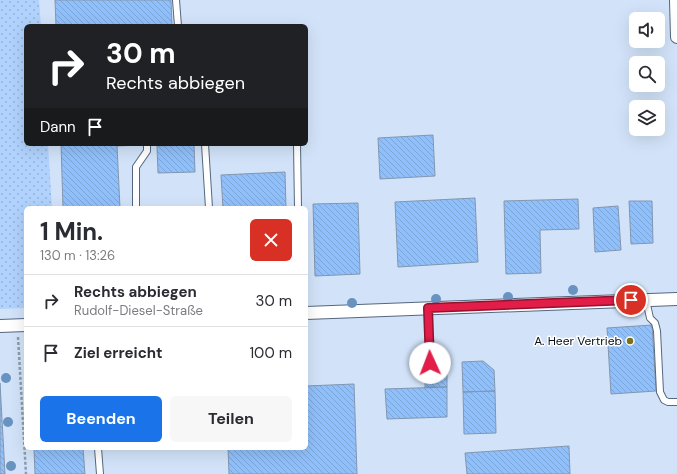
<!DOCTYPE html>
<html lang="de">
<meta charset="utf-8">
<style>
:root{--surface:#fff;--page:#f7f7f7;--text:#2b2b33;--muted:#7c7c81;--line:#e1e1e2;--accent:#1a73e8}
body{margin:0;font-family:"DM Sans",sans-serif;background:var(--page);color:var(--text);height:100vh;display:flex;flex-direction:column;font-size:15px;white-space:nowrap}
*{box-sizing:border-box;margin:0}
p{font-size:13px;color:var(--muted)}
.icon{flex:none;width:22px;height:22px;fill:none;stroke:currentColor;stroke-width:2;stroke-linecap:round;stroke-linejoin:round}
.map{position:relative;flex:1;overflow:hidden}
.details{position:absolute;left:24px;top:206px;width:284px;height:244px;display:flex;flex-direction:column;background:var(--surface);border-radius:6px;box-shadow:0 4px 16px #0002}
.details>*{flex:none}
.guide{position:absolute;left:24px;top:24px;width:284px;height:122px;border-radius:6px;box-shadow:0 4px 16px #0002;background:#202124;color:#fff;overflow:hidden}
.buttons{position:absolute;left:629px;top:12px;display:grid;gap:8px}
.buttons a{display:grid;place-items:center;width:36px;height:36px;border-radius:6px;background:var(--surface);box-shadow:0 4px 16px #0002;font-size:20px}
.pin{position:absolute;display:grid;place-items:center;width:34px;height:34px;color:#fff;margin:-17px;border:2px solid #fff;border-radius:50%;box-shadow:0 1px 4px #0007}
.me{position:absolute;width:44px;margin:-22px;rotate:358deg;stroke-linejoin:round;filter:drop-shadow(0 0 3px #0008)}
.turn{display:flex;align-items:center;gap:14px;height:84px;padding:0 16px;font-size:18px}
.turn .icon{width:52px;height:52px;stroke-width:2.5}
.turn b{display:block;font-size:28px;line-height:34px}
.then{display:flex;align-items:center;height:38px;padding:0 16px;background:#0003;gap:8px;font-size:15px}
.round{display:grid;place-items:center;flex:none;width:42px;height:42px;border-radius:6px;background:var(--page)}
.overview{display:flex;align-items:center;justify-content:space-between;height:68px;padding:0 16px}
h1{font-size:24px;font-weight:700;line-height:30px}
.cta{display:flex;gap:8px;margin-top:auto;padding:8px 16px}
.cta a{flex:1;height:46px;border-radius:6px;background:var(--accent);color:#fff;font-size:16px;font-weight:700;line-height:46px;text-align:center}
.cta a+a{background:var(--page);color:var(--text)}
ul{padding:0;list-style:none}
li{display:flex;align-items:center;gap:12px;height:52px;padding:0 16px;border-top:1px solid var(--line)}
li div{flex:1}
li b{display:block;font-size:15px}
li em{font-style:normal}
.map>svg:first-child{display:block}
.grass{fill:url(#grass-dots)}
.building{fill:url(#building-back-hatch);stroke:#8296b0}
.lines{fill:none;stroke-linecap:round;stroke-linejoin:round}
.lane-casing{stroke:#54677f;stroke-width:8}
.street-casing{stroke:#54677f;stroke-width:14}
.path{stroke:#8d9bac;stroke-width:2.5;stroke-dasharray:3 2;stroke-linecap:butt}
.lane{stroke:#fff;stroke-width:6}
.street{stroke:#fff;stroke-width:12}
.tree{fill:#6892bf}
.route-casing{stroke:#92132f;stroke-width:10}
.route{stroke:#e11d48;stroke-width:7}
.poi-dot{fill:#7a7315;stroke:#fff;stroke-width:1.5}
.labels{text-anchor:middle;dominant-baseline:central;stroke-width:3;stroke-linejoin:round;paint-order:stroke}
.poi-label{font-size:12px;fill:#070e17;stroke:#fff;text-anchor:end}
</style>
<div class="map">
<svg width="677" height="474" viewBox="0 0 677 474">
<defs>
<pattern id="grass-dots" width="8" height="8" patternUnits="userSpaceOnUse"><rect width="8" height="8" fill="#b0d2fd"/><path d="M2 2h.1M6 6h.1" fill="none" stroke="#96b3d8" stroke-width="1.8" stroke-linecap="round"/></pattern>
<pattern id="building-back-hatch" width="6" height="6" patternUnits="userSpaceOnUse"><rect width="6" height="6" fill="#90c0fc"/><path d="M-1 5l2 2M0 0l6 6M5-1l2 2" fill="none" stroke="#7ba4d7"/></pattern>
</defs>
<rect width="100%" height="100%" fill="#d2e3f9"/>
<path class="grass" d="M0,0h39l2,26h-15v118h22l4,64h-26v100l-26,1z"/>
<path class="building" d="M55,0h116l1,26h-116z
M433,135l2,41 -55,3 -2,-41z
M61,144h79v1l-23,1 3,62h-57z
M194,145l1,27 -37,1 -1,-27z
M285,172l1,36h-63l-2,-33z
M475,198l3,64 -80,5 -3,-65z
M578,199l1,30 -39,1 1,43 -35,1 -2,-73z
M629,201h23l1,42 -22,1z
M358,203l2,71 -45,2 -2,-72z
M618,206l3,44 -26,2 -2,-44z
M652,325l4,66 -45,3 -4,-66z
M483,361l11,9 1,21 -32,1 -1,-30z
M425,374h22v13h-22z
M0,383l5,91h-5z
M354,384l3,90h-128l-1,-26h78v-62z
M447,387v30l-60,2 -2,-30z
M495,391l1,42 -32,1 -1,-42z
M569,446l1,28h-103l-2,-21z
M34,448h49l2,26h-50z"/>
<g class="lines">
<defs>
<path id="lane" d="M176,0l2,26
M205,144l4,64
M297,144l1,64
M136,208v-41l11,-16v-7
M646,300l4,18 5,5 2,8 3,61 4,8 4,2h9
M428,308l2,55
M98,448l2,26"/>
<path id="street" d="M676,0l1,37
M306,313l371,-14
M0,326l26,-1"/>
</defs>
<use href="#lane" class="lane-casing"/>
<use href="#street" class="street-casing"/>
<path class="path" d="M18,337l8,137"/>
<use href="#lane" class="lane"/>
<use href="#street" class="street"/>
</g>
<g class="tree">
<circle cx="573" cy="290" r="5"/>
<circle cx="508" cy="297" r="5"/>
<circle cx="436" cy="299" r="5"/>
<circle cx="352" cy="303" r="5"/>
<circle cx="6" cy="378" r="5"/>
<circle cx="8" cy="422" r="5"/>
<circle cx="11" cy="466" r="5"/>
</g>
<g class="lines">
<defs>
<path id="route" d="M430,363l-2,-55 203,-8"/>
</defs>
<use href="#route" class="route-casing"/>
<use href="#route" class="route"/>
</g>
<circle class="poi-dot" cx="630" cy="341" r="4"/>
<g class="labels">
<g class="poi-label">
<text x="622" y="341">A. Heer Vertrieb</text>
</g>
</g>
</svg>
<div class="buttons">
<a><svg class="icon" aria-label="sound" viewBox="0 0 24 24"><path d="M4 9h4l5-4v14l-5-4H4zM17 9q2 3 0 6"/></svg></a>
<a><svg class="icon" aria-label="search" viewBox="0 0 24 24"><circle cx="10" cy="10" r="6"/><path d="M15 15l6 6"/></svg></a>
<a><svg class="icon" aria-label="layers" viewBox="0 0 24 24"><path d="M12 4l9 5-9 5-9-5zM3 14l9 5 9-5"/></svg></a>
</div>
<div class="pin" style="left:631px;top:300px;background:#d93025"><svg class="icon" aria-label="arrive" viewBox="0 0 24 24"><path d="M6 21V4h12l-3 4 3 4H6"/></svg></div>
<svg class="me" style="left:430px;top:363px" viewBox="-20 -20 40 40"><circle r="19" fill="#fff"/><path d="M0-13L10 11 0 6-10 11z" fill="#e11d48"/></svg>
<div class="guide">
<div class="turn"><svg class="icon" aria-label="right" viewBox="0 0 24 24"><path d="M7 20v-9h11M14 6l5 5-5 5"/></svg><div><b>30 m</b>Rechts abbiegen</div></div>
<div class="then">Dann<svg class="icon" aria-label="arrive" viewBox="0 0 24 24"><path d="M6 21V4h12l-3 4 3 4H6"/></svg></div>
</div>
<section class="details">
<div class="overview"><div><h1>1 Min.</h1><p>130 m · 13:26</p></div><a class="round" style="background:#d93025;color:#fff"><svg class="icon" aria-label="close" viewBox="0 0 24 24"><path d="M6 6l12 12M18 6L6 18"/></svg></a></div>
<ul>
<li><svg class="icon" aria-label="right" viewBox="0 0 24 24"><path d="M7 20v-9h11M14 6l5 5-5 5"/></svg><div><b>Rechts abbiegen</b><p>Rudolf-Diesel-Straße</p></div><em>30 m</em></li>
<li><svg class="icon" aria-label="arrive" viewBox="0 0 24 24"><path d="M6 21V4h12l-3 4 3 4H6"/></svg><div><b>Ziel erreicht</b></div><em>100 m</em></li>
</ul>
<div class="cta"><a>Beenden</a><a>Teilen</a></div>
</section>
</div>
